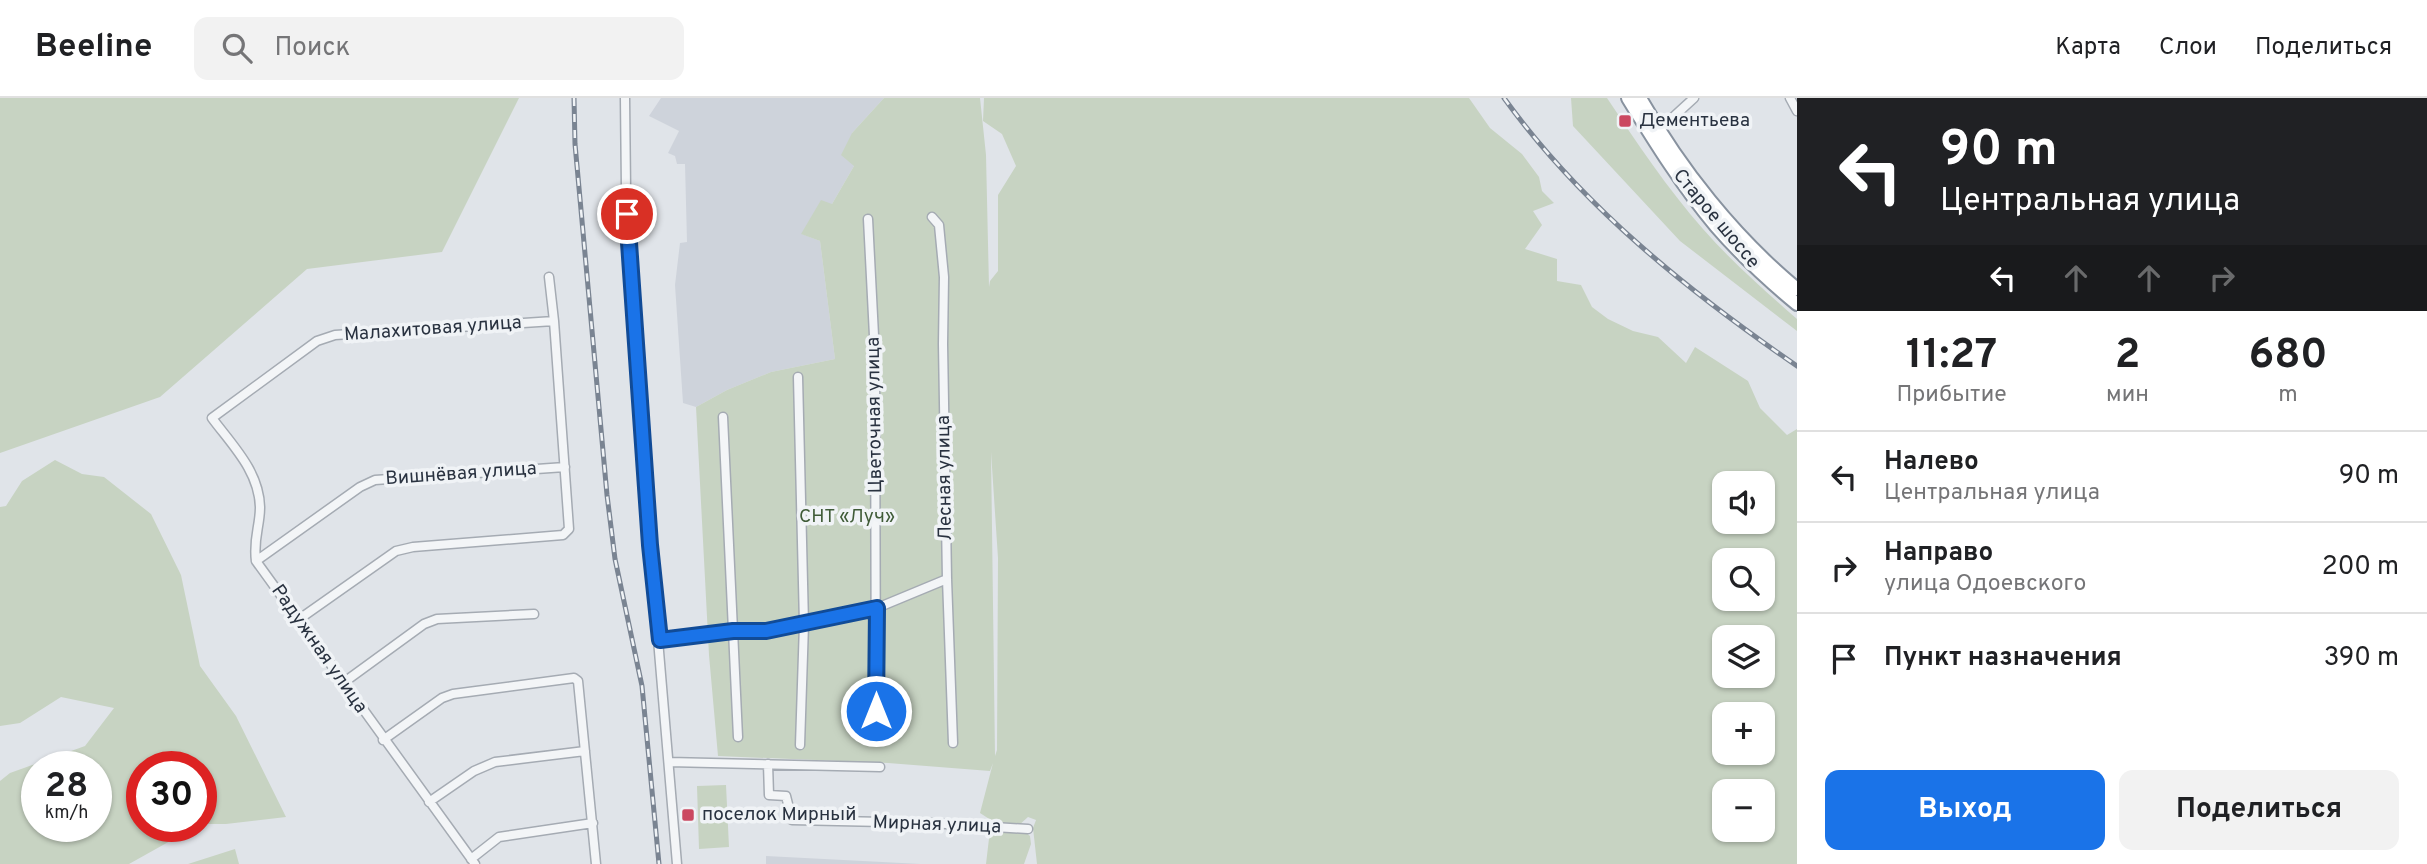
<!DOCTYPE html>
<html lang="ru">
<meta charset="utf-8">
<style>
:root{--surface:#fff;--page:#f2f2f2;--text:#202124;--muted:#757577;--line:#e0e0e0;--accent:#1a73e8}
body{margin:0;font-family:Overpass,sans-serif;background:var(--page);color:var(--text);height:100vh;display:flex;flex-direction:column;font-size:26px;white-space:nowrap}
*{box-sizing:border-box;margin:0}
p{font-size:23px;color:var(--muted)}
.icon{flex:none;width:38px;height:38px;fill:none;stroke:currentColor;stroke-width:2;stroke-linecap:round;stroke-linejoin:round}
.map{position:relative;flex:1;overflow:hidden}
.side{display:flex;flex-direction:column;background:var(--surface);width:630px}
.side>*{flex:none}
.guide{background:#202124;color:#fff;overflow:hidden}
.buttons{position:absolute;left:1712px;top:373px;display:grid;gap:14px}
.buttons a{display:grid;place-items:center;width:63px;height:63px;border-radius:14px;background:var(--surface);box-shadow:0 2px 5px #0004;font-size:35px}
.speed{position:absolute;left:21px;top:653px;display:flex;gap:14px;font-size:35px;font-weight:700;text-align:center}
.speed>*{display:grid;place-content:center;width:91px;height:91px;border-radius:50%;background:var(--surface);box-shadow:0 2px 5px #0004;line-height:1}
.speed small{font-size:18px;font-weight:400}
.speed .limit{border:10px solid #d22;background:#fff;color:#111}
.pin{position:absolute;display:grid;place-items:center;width:60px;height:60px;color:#fff;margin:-30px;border:4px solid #fff;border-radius:50%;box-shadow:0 2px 7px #0007}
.me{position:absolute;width:77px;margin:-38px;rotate:0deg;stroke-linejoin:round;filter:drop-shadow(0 0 5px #0008)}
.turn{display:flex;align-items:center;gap:24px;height:147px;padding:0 28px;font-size:32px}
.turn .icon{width:91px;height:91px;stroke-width:2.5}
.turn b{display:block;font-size:49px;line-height:60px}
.lanes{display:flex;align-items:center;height:66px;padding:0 28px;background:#0003;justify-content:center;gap:35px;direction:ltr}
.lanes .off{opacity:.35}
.eta{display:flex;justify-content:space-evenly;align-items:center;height:119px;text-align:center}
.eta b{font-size:42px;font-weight:700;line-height:49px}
.action{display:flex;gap:14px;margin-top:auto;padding:14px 28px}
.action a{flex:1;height:80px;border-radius:14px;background:var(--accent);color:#fff;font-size:28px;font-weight:700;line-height:80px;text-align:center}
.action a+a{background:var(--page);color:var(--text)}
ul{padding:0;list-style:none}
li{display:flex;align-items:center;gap:21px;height:91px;padding:0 28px;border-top:2px solid var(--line)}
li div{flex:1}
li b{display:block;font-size:26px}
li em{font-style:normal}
header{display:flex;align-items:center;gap:42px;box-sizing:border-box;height:98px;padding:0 35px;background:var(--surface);border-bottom:2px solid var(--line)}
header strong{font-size:33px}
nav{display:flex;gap:38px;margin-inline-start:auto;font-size:24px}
.search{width:490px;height:63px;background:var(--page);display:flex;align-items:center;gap:18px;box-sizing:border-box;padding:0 24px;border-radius:14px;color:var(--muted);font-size:26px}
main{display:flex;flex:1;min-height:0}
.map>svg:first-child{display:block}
.built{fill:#ced3db}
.green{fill:#c7d3c2;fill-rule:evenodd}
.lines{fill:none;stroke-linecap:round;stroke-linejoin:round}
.minor-casing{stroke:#a5abb3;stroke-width:11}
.highway-casing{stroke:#88929f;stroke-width:16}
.minor{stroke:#f3f5f7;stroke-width:8}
.highway{stroke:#fff;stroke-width:12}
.rail-casing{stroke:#7a8492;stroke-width:5}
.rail{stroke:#f0f3f6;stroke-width:2.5;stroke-dasharray:8;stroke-linecap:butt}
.route-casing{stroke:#114b97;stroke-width:18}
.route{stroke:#1a73e8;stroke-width:12}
.poi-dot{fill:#cb4860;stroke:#f0f3f6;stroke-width:2.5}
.labels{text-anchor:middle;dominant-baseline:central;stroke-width:7;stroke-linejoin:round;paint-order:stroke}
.poi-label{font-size:19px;fill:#293240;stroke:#f0f3f6;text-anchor:start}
.street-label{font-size:19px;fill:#293240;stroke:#f0f3f6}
.park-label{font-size:19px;fill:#3f5b37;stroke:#f0f3f6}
</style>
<header>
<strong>Beeline</strong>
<div class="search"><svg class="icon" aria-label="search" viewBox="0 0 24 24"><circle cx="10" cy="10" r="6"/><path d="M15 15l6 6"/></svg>Поиск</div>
<nav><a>Карта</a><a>Слои</a><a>Поделиться</a></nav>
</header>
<main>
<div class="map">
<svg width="1797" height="766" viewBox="0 0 1797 766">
<rect width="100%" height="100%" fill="#e0e4e9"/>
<path class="built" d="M661,0h223l-32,35 2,33 -22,38 -30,30 18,7 15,118 -64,13 -44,18 -31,17 -13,-4 -8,-118 5,-42 7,-1 -2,-78h-8l-2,-8 -7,-3 11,-22 -30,-15z
M766,758l155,8h-155z"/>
<path class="green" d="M0,0h519l-77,154 -135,17 -147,128 -160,56z
M884,0h96l6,57 3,132 1,-6 8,-10v-76l18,-29 -14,-32 -19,-13 1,-23h485l21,30 32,26 17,23 3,14 12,12 -21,8 9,14 -17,24 32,10v22l24,4 11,22 16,12 25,12 25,6 28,26 9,-16 53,34 12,27 27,27 10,-6v435h-760l-4,-36 3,-8 -8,-3 -10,9 -21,-2 -17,-11 13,-50 -3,8 -102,-8 -170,-7 -9,-101 -13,-248 31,-17 44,-18 64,-13 -15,-118 -19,-7 20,-34 11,4 22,-38 -13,-11 11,-22zM991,354l7,106 -1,192 -2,6zM1724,385h38v39h-38zM1724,462h38v38h-38zM1724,539h38v39h-38zM1724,616h38v38h-38zM1724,693h38v39h-38z
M1571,0h36c30,45 60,90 96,131 29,33 62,62 94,90v12l-117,-90 -107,-115z
M55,362l27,14 22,3 47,37 30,61 19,91 36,50 50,101 -60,7h-25v-58h-59v60h55l-68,38h-129v-83l10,-8 75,-27 29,-38 -53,-11 -41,26 -20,3v-219l6,-1 16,-25zM96,668v60h-59v-60z
M726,687l3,62 -30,2 -2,-63z
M990,732l35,2 5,4 1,8 -7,20h-38z
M235,751l4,15h-51z"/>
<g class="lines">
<defs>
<path id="minor" d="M625,0l1,91 24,356 27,319
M1790,0l7,13
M1659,32l35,-32
M932,119l7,8 5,52 -1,67 4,235 6,164
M868,121l7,136 1,381
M798,279l6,247 -4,121
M723,319l15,320
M256,463l104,-74 15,-7 190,-13
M298,522l98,-69 17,-4 150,-12 6,-6 -15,-208 -5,-44
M660,542l73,-9h33l38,-7 73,-16 70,-29
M343,585l81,-59 13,-5 97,-5
M383,642l59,-42 11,-4 121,-16 4,3 18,183
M669,664l211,5
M768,666l1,31 17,1 6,24 138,3 98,6
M429,704l45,-31 21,-9 90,-11
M471,761l28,-22 94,-14
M475,766l-219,-303c-3,-23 4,-34 4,-54 -1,-36 -28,-62 -48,-89l105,-77 18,-6 219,-14"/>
<path id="highway" d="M1628,0c27,44 55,89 88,128 25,29 52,54 81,78
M1640,0c40,71 94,139 157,191"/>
</defs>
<use href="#minor" class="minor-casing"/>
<use href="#highway" class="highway-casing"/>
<use href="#minor" class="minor"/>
<use href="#highway" class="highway"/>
<defs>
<path id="rail" d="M574,0l1,46 32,351 8,64 27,127 17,178
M1504,0c78,108 184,193 293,268"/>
</defs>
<use href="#rail" class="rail-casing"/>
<use href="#rail" class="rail"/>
</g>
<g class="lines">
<defs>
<path id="route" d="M627,116l23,331 10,95 73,-9h33l111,-23 -1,103"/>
</defs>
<use href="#route" class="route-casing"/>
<use href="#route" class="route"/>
</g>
<g class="poi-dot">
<rect x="1618" y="16" width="14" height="14" rx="3.5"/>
<rect x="681" y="710" width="14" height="14" rx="3.5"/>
</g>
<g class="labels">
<g class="poi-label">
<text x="1639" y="23">Дементьева</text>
<text x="702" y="717">поселок Мирный</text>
</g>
<g class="street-label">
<text transform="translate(1716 121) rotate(50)">Старое шоссе</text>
<text transform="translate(433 231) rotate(-4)">Малахитовая улица</text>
<text transform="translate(875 317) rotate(-91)">Цветочная улица</text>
<text transform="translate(461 376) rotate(-4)">Вишнёвая улица</text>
<text transform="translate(945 380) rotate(-91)">Лесная улица</text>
<text transform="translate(319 551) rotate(55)">Радужная улица</text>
<text transform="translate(937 727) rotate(2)">Мирная улица</text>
</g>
<g class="park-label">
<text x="847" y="419">СНТ «Луч»</text>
</g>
</g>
</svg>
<div class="buttons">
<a><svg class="icon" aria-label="sound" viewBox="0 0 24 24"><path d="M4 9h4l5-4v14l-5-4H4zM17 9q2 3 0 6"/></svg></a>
<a><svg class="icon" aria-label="search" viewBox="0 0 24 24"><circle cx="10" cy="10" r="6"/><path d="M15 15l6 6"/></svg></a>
<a><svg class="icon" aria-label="layers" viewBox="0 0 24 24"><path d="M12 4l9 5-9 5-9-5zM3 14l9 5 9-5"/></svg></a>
<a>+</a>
<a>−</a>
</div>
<div class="speed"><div>28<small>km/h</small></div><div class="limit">30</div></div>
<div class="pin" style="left:627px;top:116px;background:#d93025"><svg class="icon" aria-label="arrive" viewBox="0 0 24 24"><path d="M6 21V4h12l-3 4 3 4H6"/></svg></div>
<svg class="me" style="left:876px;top:613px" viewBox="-20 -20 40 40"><circle r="17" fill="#1a73e8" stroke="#fff" stroke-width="3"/><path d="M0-11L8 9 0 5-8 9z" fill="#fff"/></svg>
</div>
<section class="side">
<div class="guide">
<div class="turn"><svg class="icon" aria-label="left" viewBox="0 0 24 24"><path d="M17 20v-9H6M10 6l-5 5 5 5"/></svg><div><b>90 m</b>Центральная улица</div></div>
<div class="lanes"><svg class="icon" aria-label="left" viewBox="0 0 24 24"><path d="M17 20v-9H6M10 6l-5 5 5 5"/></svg><svg class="icon off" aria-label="ahead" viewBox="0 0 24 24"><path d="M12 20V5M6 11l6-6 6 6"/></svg><svg class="icon off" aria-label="ahead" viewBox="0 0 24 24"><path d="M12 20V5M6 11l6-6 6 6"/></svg><svg class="icon off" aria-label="right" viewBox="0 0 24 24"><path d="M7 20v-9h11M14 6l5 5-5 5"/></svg></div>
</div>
<div class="eta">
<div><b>11:27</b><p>Прибытие</p></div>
<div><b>2</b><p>мин</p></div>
<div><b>680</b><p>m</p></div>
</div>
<ul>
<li><svg class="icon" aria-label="left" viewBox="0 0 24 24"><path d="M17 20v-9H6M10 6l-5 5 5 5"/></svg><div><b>Налево</b><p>Центральная улица</p></div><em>90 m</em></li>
<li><svg class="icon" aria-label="right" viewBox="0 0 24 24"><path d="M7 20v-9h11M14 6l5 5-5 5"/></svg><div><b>Направо</b><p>улица Одоевского</p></div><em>200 m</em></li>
<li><svg class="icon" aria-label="arrive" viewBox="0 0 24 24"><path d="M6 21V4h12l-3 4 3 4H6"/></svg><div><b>Пункт назначения</b></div><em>390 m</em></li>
</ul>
<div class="action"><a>Выход</a><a>Поделиться</a></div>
</section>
</main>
